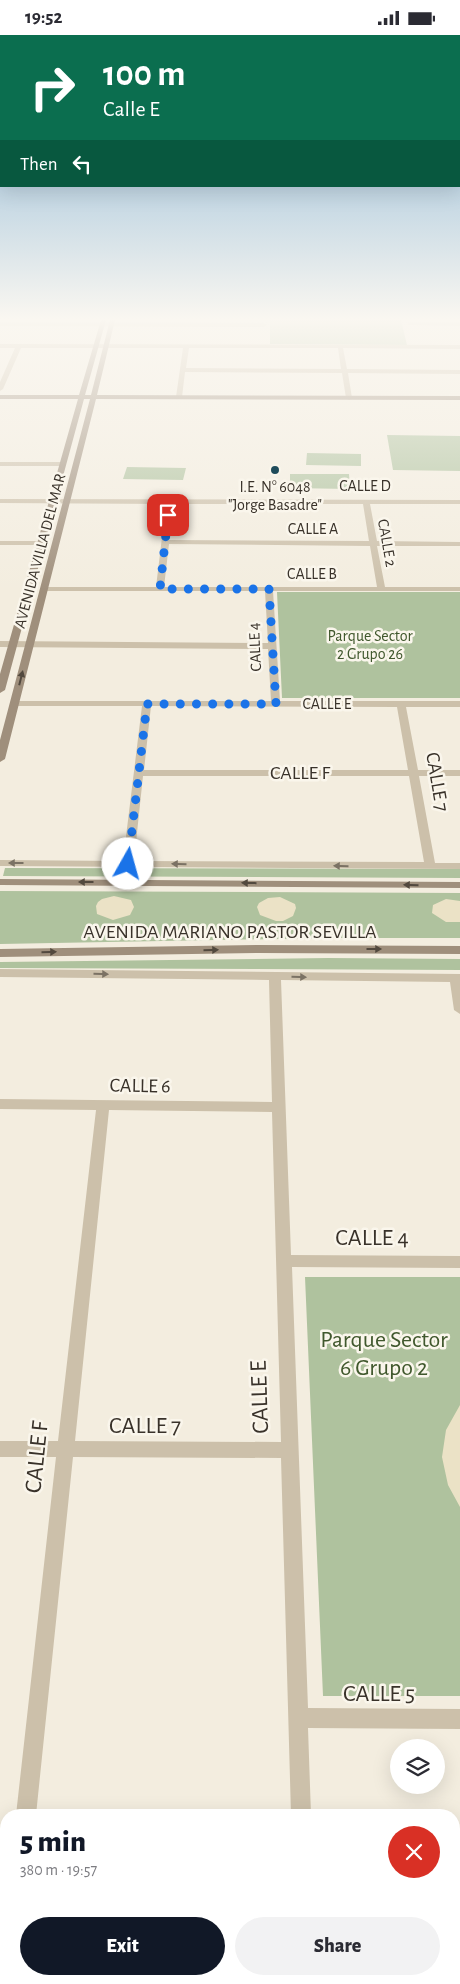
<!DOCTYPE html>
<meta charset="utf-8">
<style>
:root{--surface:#fff;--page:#f2f2f3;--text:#2b2b33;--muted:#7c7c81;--accent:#111827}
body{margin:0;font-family:"Alegreya Sans",sans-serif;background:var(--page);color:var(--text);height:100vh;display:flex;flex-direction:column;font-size:19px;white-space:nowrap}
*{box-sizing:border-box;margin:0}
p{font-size:16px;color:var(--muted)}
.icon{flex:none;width:28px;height:28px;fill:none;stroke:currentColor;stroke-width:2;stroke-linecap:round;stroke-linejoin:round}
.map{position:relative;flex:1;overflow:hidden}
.panel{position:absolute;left:0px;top:1774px;width:460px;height:176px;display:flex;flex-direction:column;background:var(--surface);border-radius:20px 20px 0 0;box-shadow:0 5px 20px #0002}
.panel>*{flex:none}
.top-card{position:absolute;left:0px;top:0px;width:460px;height:152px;box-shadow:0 5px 20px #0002;background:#0b6e4f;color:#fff;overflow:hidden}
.controls{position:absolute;left:390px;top:1704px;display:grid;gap:10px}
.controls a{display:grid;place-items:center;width:55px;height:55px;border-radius:50%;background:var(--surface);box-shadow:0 5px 20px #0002;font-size:25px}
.pin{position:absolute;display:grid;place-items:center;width:42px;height:42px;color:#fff;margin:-21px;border-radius:10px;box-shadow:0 2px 8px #0006}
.me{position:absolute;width:55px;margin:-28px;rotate:7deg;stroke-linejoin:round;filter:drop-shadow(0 0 4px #0008)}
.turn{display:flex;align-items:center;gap:18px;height:105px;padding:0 20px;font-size:22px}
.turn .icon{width:65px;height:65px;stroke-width:2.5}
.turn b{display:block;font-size:35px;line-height:42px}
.then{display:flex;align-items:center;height:48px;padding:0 20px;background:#0003;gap:10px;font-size:19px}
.round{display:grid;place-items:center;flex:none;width:52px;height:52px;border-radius:26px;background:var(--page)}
.head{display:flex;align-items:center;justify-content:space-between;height:85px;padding:0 20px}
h1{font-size:30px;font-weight:800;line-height:38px;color:var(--accent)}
.primary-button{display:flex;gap:10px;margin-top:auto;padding:10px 20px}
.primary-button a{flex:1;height:58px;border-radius:30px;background:var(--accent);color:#fff;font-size:20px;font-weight:800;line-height:58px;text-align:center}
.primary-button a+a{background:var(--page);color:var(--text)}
.status{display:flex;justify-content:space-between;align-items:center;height:35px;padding:0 25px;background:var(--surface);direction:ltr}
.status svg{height:14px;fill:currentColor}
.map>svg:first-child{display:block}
.green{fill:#afc29e}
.plaza{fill:#ebe2c6}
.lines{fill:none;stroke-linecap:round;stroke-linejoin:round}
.street{fill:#ccc0aa;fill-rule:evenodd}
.secondary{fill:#9f8f7c;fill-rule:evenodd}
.oneway{fill:#52493e}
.oneway2{fill:#7b7264}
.route{stroke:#1a73e8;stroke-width:9;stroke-dasharray:0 16.2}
.poi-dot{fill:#1f4c5b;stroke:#faf6ec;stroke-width:2}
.labels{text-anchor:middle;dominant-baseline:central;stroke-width:5;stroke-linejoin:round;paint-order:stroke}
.far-street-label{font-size:16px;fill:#39322a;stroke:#faf6ec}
.far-poi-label{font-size:16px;fill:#39322a;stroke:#faf6ec}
.far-park-label{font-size:16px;fill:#40582d;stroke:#faf6ec}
.street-label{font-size:20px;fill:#39322a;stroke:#faf6ec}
.near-street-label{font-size:24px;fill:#39322a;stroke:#faf6ec}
.near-park-label{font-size:24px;fill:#40582d;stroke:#faf6ec}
</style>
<div class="status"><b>19:52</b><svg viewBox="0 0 49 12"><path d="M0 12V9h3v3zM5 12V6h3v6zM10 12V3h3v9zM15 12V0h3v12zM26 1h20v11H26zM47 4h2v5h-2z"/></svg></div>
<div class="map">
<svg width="460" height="1949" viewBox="0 0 460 1949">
<rect width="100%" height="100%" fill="#f3eddf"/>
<path class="green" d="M270,285h131l6,25 -137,-1z
M387,400l73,1v35l-67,-1z
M307,418l54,1v12l-55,-1z
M127,432l59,1 -3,12 -60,-1z
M290,439h59l1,15 -60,-1z
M277,557h183v106h-178z
M5,833l455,1v9l-457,-2z
M0,856l460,2v45h-129l-331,6z
M328,923l132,1v11l-460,-2v-6z
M305,1242h155v419h-137z"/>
<path class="plaza" d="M114,861l17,4 3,7 -4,8 -17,5 -16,-6 -1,-8 2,-4 4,-3z
M280,862l15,7 1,4 -3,8 -10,5h-7l-16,-6 -3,-8 2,-4 9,-5z
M446,864l14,2v21h-14l-14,-9 1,-8z
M460,1370v102l-12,-22 -6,-28 4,-27z"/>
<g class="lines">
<path class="street" d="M0,287l264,1 3,2 -3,2 -264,-1z
M409,287h51v4l-53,-1z
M0,309l460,1v4l-117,-1 4,21 113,1v4l-112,-1 4,25 -3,2 -3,-2 -4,-25 -157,-1 -3,25 -3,2 -3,-2 7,-49h-162l-18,41 -3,2v-9l15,-34h-15zM189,313h149l3,21 -155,-1z
M0,427h63l3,2 -3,2h-63z
M0,464l460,1v4h-90l7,37 83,1v4h-83l8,41h75v4h-187l7,110h180v6h-54l12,63h42v6h-41l16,87h25v6l-460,-3v-6l123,1 19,-155h-128l-3,-1v-4h260l-3,-52 -268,-2v-6l268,2 -3,-52h-221l-4,-2 4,-2h112l10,-83 -166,-1zM173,469h190l6,37 -200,-1zM169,509l201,2 7,41h-213zM151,671l246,1 11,63h-264zM143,741h266l15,86 -290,-1z
M0,506h40l4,2 -4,2h-40z
M0,934l460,5v40l-6,-4 -4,-28 -169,-2 10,275 169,1v12l-168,-1 16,441 152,1v20l-152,-1 3,87h-20l-10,-357 -208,-1 -37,358h-20l40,-358h-56v-16h58l38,-331 -96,-1v-10l272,3 -3,-122 -269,-3zM109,1075l163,2 9,330 -206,-1z
M6,1933v11h13l-1,5h-18v-13z
M294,1944h22l1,5h-22z"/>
<path class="secondary" d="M101,285h5l-21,75h6l19,-75h5l-18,75 363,1v4l-364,-1 -91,360 -5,3v-22l90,-341h-6l-79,291 -5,3v-19l78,-275h-78v-4h79z
M0,844l460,3v6l-460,-3z
M259,910l201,1v8l-201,-1 -259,4v-8z"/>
</g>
<defs><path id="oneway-solid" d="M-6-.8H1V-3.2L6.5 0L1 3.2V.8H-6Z" transform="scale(1.25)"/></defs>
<g class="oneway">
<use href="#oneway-solid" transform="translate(21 643) rotate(-76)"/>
<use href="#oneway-solid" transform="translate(86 847) rotate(180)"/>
<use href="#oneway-solid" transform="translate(249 848) rotate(-179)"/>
<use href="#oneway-solid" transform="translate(411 850) rotate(-179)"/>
<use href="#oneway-solid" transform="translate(374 914)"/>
<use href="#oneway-solid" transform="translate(211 915) rotate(-1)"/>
<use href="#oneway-solid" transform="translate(49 917) rotate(-1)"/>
</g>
<g class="oneway2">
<use href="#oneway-solid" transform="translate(16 828) rotate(-180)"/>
<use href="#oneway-solid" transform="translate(179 829) rotate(-179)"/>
<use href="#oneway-solid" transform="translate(341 831) rotate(-179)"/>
<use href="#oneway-solid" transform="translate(101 939) rotate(1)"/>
<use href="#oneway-solid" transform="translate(299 942) rotate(1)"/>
</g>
<linearGradient id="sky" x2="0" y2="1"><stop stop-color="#7daed2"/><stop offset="0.51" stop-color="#faf7f1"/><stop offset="1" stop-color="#faf7f1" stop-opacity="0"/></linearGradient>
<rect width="460" height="557" fill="url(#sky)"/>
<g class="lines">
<path class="route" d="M128,829l19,-160h129l-7,-115h-109l8,-74"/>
</g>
<circle class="poi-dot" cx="275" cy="435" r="5"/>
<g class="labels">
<g class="far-street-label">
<text x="365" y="451">CALLE D</text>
<text x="313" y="494">CALLE A</text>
<text transform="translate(387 508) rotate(80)">CALLE 2</text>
<text transform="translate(40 516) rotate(-75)">AVENIDA VILLA DEL MAR</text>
<text x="312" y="539">CALLE B</text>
<text transform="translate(255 612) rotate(-93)">CALLE 4</text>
<text x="327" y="669">CALLE E</text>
</g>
<g class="far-poi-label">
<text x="275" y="452">I.E. N° 6048<tspan x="275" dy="18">"Jorge Basadre"</tspan></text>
</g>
<g class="far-park-label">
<text x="370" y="601">Parque Sector<tspan x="370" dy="18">2 Grupo 26</tspan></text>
</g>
<g class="street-label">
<text x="300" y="738">CALLE F</text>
<text transform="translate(437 747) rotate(80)">CALLE 7</text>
<text x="230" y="897">AVENIDA MARIANO PASTOR SEVILLA</text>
<text transform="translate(140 1051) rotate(1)">CALLE 6</text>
</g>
<g class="near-street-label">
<text x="372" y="1203">CALLE 4</text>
<text transform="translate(260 1362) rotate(-92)">CALLE E</text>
<text x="145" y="1391">CALLE 7</text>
<text transform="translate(37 1422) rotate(-84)">CALLE F</text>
<text x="379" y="1659">CALLE 5</text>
</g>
<g class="near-park-label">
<text x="384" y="1305">Parque Sector<tspan x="384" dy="28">6 Grupo 2</tspan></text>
</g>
</g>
</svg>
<div class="controls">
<a><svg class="icon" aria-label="layers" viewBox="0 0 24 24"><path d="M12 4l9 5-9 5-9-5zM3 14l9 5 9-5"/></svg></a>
</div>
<div class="pin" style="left:168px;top:480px;background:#d93025"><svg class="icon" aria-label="arrive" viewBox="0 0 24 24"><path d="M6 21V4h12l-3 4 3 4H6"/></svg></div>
<svg class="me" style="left:128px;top:829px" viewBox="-20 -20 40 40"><circle r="19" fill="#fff"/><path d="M0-13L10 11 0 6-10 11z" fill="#1a73e8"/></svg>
<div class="top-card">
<div class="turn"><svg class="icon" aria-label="right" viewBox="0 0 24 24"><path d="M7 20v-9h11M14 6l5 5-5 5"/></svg><div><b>100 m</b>Calle E</div></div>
<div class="then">Then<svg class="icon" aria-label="left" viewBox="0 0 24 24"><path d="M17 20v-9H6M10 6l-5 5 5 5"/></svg></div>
</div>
<section class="panel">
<div class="head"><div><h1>5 min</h1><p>380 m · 19:57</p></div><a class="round" style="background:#d93025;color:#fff"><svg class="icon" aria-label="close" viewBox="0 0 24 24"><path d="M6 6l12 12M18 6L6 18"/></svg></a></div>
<div class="primary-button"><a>Exit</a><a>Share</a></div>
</section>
</div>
